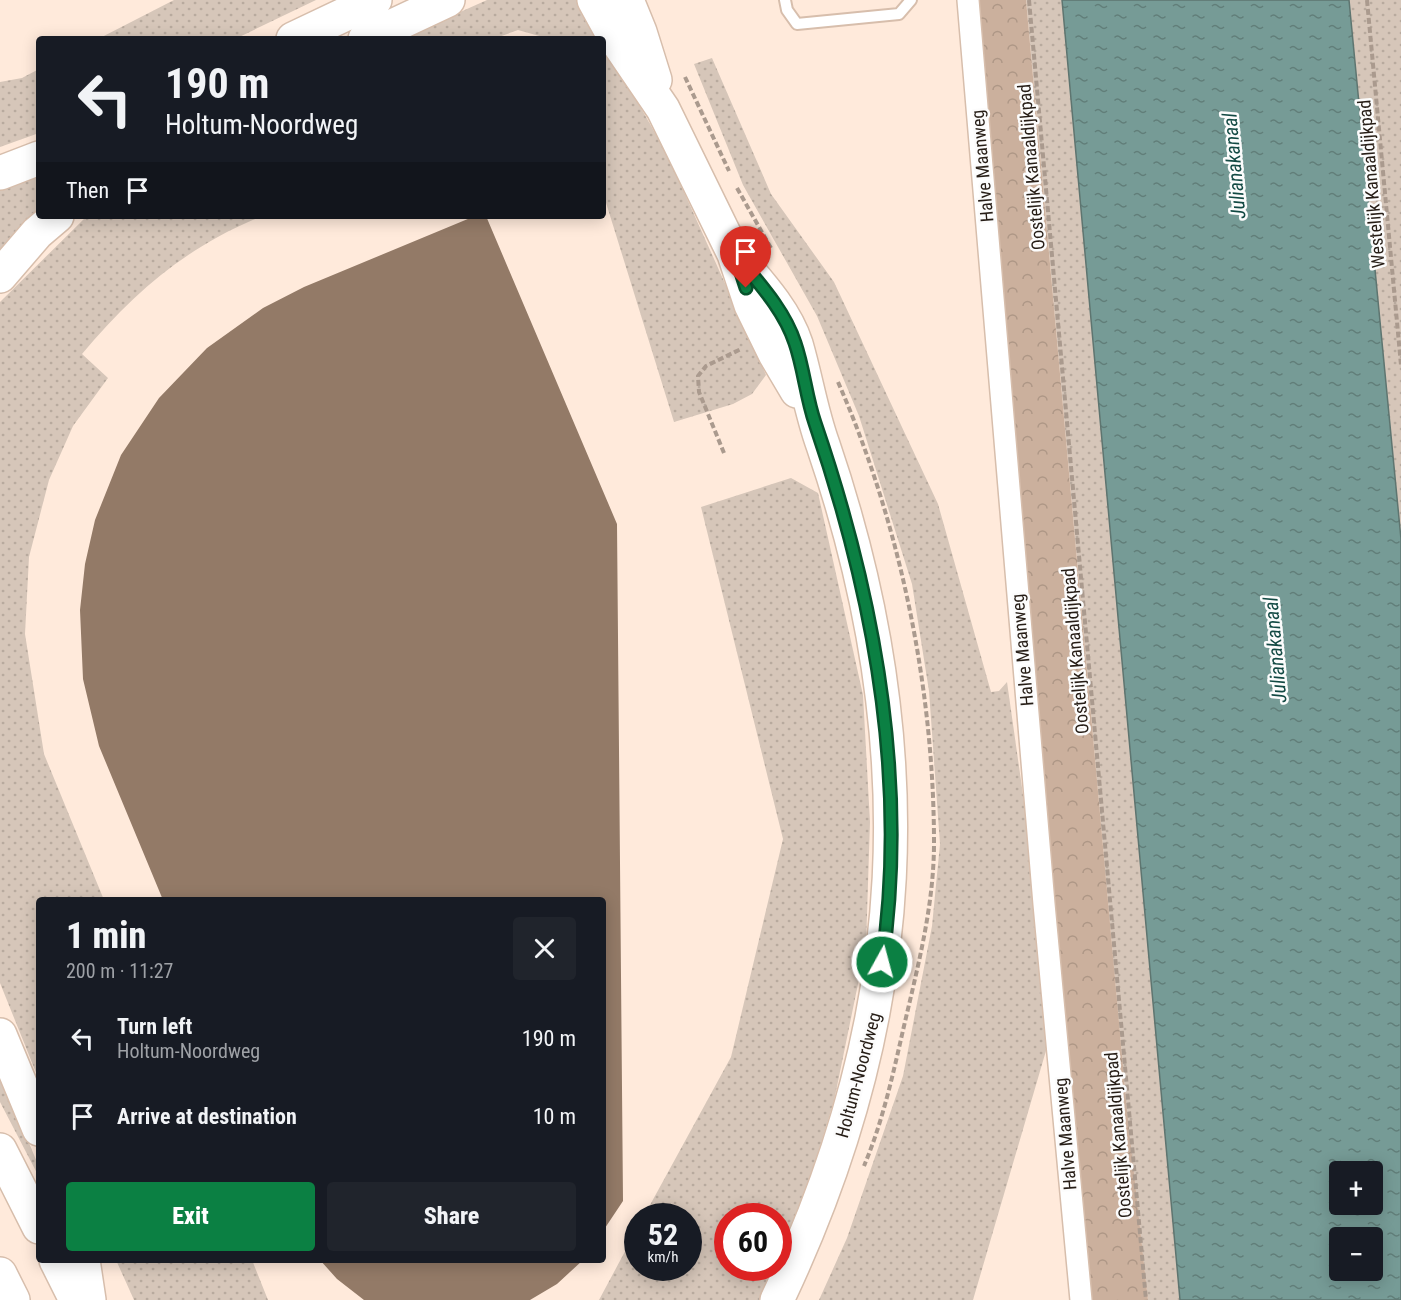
<!DOCTYPE html>
<meta charset="utf-8">
<style>
:root{--surface:#171b24;--page:#20242c;--text:#f1f3f6;--muted:#9ea1a6;--accent:#0b8043}
body{margin:0;font-family:"Roboto Condensed",sans-serif;background:var(--page);color:var(--text);height:100vh;display:flex;flex-direction:column;font-size:22px;white-space:nowrap}
*{box-sizing:border-box;margin:0}
p{font-size:20px;color:var(--muted)}
.icon{flex:none;width:33px;height:33px;fill:none;stroke:currentColor;stroke-width:2;stroke-linecap:round;stroke-linejoin:round}
.map{position:relative;flex:1;overflow:hidden}
.sheet{position:absolute;left:36px;top:897px;width:570px;height:366px;display:flex;flex-direction:column;background:var(--surface);border-radius:6px;box-shadow:0 3px 15px #0003}
.sheet>*{flex:none}
.top-card{position:absolute;left:36px;top:36px;width:570px;height:183px;border-radius:6px;box-shadow:0 3px 15px #0003;background:#171b24;color:var(--text);overflow:hidden}
.buttons{position:absolute;left:1329px;top:1161px;display:grid;gap:12px}
.buttons a{display:grid;place-items:center;width:54px;height:54px;border-radius:6px;background:var(--surface);box-shadow:0 3px 15px #0003;font-size:30px}
.speed{position:absolute;left:624px;top:1203px;display:flex;gap:12px;font-size:30px;font-weight:700;text-align:center}
.speed>*{display:grid;place-content:center;width:78px;height:78px;border-radius:50%;background:var(--surface);box-shadow:0 3px 15px #0003;line-height:1}
.speed small{font-size:15px;font-weight:400}
.speed .limit{border:9px solid #d22;background:#fff;color:#111}
.pin{position:absolute;display:grid;place-items:center;width:51px;height:51px;color:#fff;margin:-62px -26px;border-radius:50% 50% 50% 0;rotate:-45deg;box-shadow:0 0 6px #0007}
.pin .icon{rotate:45deg}
.me{position:absolute;width:66px;margin:-33px;rotate:7deg;stroke-linejoin:round;filter:drop-shadow(0 0 4px #0008)}
.turn{display:flex;align-items:center;gap:21px;height:126px;padding:0 30px;font-size:27px}
.turn .icon{width:78px;height:78px;stroke-width:2.5}
.turn b{display:block;font-size:42px;line-height:51px}
.then{display:flex;align-items:center;height:57px;padding:0 30px;background:#0003;gap:12px;font-size:22px}
.round{display:grid;place-items:center;flex:none;width:63px;height:63px;border-radius:6px;background:var(--page)}
.headline{display:flex;align-items:center;justify-content:space-between;height:102px;padding:0 30px}
h1{font-size:36px;font-weight:800;line-height:45px}
.button{display:flex;gap:12px;margin-top:auto;padding:12px 30px}
.button a{flex:1;height:69px;border-radius:6px;background:var(--accent);color:#fff;font-size:24px;font-weight:800;line-height:69px;text-align:center}
.button a+a{background:var(--page);color:var(--text)}
ul{padding:0;list-style:none}
li{display:flex;align-items:center;gap:18px;height:78px;padding:0 30px}
li div{flex:1}
li b{display:block;font-size:22px}
li em{font-style:normal}
.map>svg:first-child{display:block}
.grass{fill:url(#grass-dots)}
.forest{fill:url(#forest-crowns)}
.water{fill:url(#water-ripples);stroke:#5e7570;stroke-width:1.5;fill-rule:evenodd}
.building{fill:#937a67}
.lines{fill:none;stroke-linecap:round;stroke-linejoin:round}
.lane-casing{stroke:#d7beac;stroke-width:14}
.street-casing{stroke:#d7beac;stroke-width:24}
.primary-casing{stroke:#d7beac;stroke-width:36}
.highway-casing{stroke:#d7beac;stroke-width:36}
.path{stroke:#aa9a8e;stroke-width:4;stroke-dasharray:6 3;stroke-linecap:butt}
.lane{stroke:#fff;stroke-width:10}
.street{stroke:#fff;stroke-width:21}
.primary{stroke:#fff;stroke-width:33}
.highway{stroke:#fff;stroke-width:33}
.route-casing{stroke:#07532c;stroke-width:15}
.route{stroke:#0b8043;stroke-width:10}
.labels{text-anchor:middle;dominant-baseline:central;stroke-width:5;stroke-linejoin:round;paint-order:stroke}
.street-label{font-size:18px;fill:#261d16;stroke:#fcfcfc}
.water-label{font-size:20px;font-style:italic;fill:#124943;stroke:#fcfcfc}
</style>
<div class="map">
<svg width="1401" height="1300" viewBox="0 0 1401 1300">
<defs>
<pattern id="grass-dots" width="8" height="8" patternUnits="userSpaceOnUse" patternTransform="scale(1.5)"><rect width="8" height="8" fill="#d6c6b9"/><path d="M2 2h.1M6 6h.1" fill="none" stroke="#b8aa9e" stroke-width="1.8" stroke-linecap="round"/></pattern>
<pattern id="forest-crowns" width="20" height="18" patternUnits="userSpaceOnUse" patternTransform="scale(1.5)"><rect width="20" height="18" fill="#cbb09d"/><path d="M2 6a3 3 0 1 1 6 0M12 15a3 3 0 1 1 6 0" fill="none" stroke="#ae9786"/></pattern>
<pattern id="water-ripples" width="26" height="14" patternUnits="userSpaceOnUse" patternTransform="scale(1.5)"><rect width="26" height="14" fill="#769b96"/><path d="M2 4q2-2 4 0t4 0M15 11q2-2 4 0t4 0" fill="none" stroke="#617e79"/></pattern>
</defs>
<rect width="100%" height="100%" fill="#ffeadb"/>
<path class="grass" d="M174,0h142l-81,39h-137z
M487,0h93l22,39h-52l-32,-9 -25,9h-93z
M1026,0h36l118,1300h-32l-21,-190z
M1349,0h52v539z
M603,41l64,113 99,221 -14,19 -19,10 -59,18 -71,-229z
M712,58l59,136 63,88 104,222 53,188 8,-1 8,-9 48,338 -82,280h-154l28,-62 56,-162 29,-150 8,-82 -11,-153 -17,-107 -53,-168 -42,-100 -74,-131 -49,-121z
M39,69v64l-39,14v-65l22,-4z
M39,164v48l-39,43v-75z
M87,216h175c-76,31 -128,76 -180,138l26,24 -35,48 -24,54 -20,77 -4,77 19,120 60,146h-65v180l-39,-97v-681z
M791,478l27,15 45,202 7,127 -4,123 -32,156 -29,95 -26,64 -1,-44h-50v52h47l-15,32h-161l38,-71 1,39h50v-52h-44l87,-159 52,-218 -82,-332z
M0,1073l39,94v10l-39,-75z
M116,1260h136l16,40h-134z"/>
<path class="forest" d="M973,0h53l101,1110 21,190h-69l-24,-280 -17,-319 -17,-152z"/>
<path class="water" d="M1062,0h287l52,539v761h-221zM1340,1172h32v32h-32zM1340,1238h32v32h-32z"/>
<path class="building" d="M475,216h11l131,308 6,677 -20,30v-331h-440l-64,-154 -16,-67 -3,-69 5,-46 10,-44 26,-65 38,-57 48,-50 56,-40 41,-21z
M320,1260h263l-26,24 -27,16h-166l-27,-21z"/>
<g class="lines">
<defs>
<path id="lane" d="M785,0l2,10 10,14 102,-10 12,-14"/>
<path id="street" d="M968,0l76,904 37,396"/>
<path id="primary" d="M594,0l22,40 47,69 71,145 17,51 24,49 22,37
M627,0l13,32 15,48
M734,254c23,27 51,56 62,90 10,34 15,68 27,101 102,299 90,570 -46,855"/>
<path id="highway" d="M293,39l82,-39
M365,39l83,-39
M0,173l39,-15
M0,276l37,-43 20,-17
M0,1035l39,94
M0,1150l39,77
M56,1260l20,40
M83,1260l6,40
M0,1274l13,26"/>
</defs>
<use href="#lane" class="lane-casing"/>
<use href="#street" class="street-casing"/>
<use href="#primary" class="primary-casing"/>
<use href="#highway" class="highway-casing"/>
<path class="path" d="M1029,0l117,1300
M1367,0l34,365
M685,77l44,94
M737,188l35,62
M838,382c62,141 96,307 96,461 0,62 -16,123 -30,183 -11,48 -21,95 -40,140
M724,453l-25,-61 -1,-16 8,-10 35,-17"/>
<use href="#lane" class="lane"/>
<use href="#street" class="street"/>
<use href="#primary" class="primary"/>
<use href="#highway" class="highway"/>
</g>
<g class="lines">
<defs>
<path id="route" d="M746,288l-11,-34c22,27 49,55 60,89 9,26 11,54 20,80 59,172 94,357 67,539"/>
</defs>
<use href="#route" class="route-casing"/>
<use href="#route" class="route"/>
</g>
<g class="labels">
<g class="street-label">
<text transform="translate(982 166) rotate(-95)">Halve Maanweg</text>
<text transform="translate(1031 167) rotate(-95)">Oostelijk Kanaaldijkpad</text>
<text transform="translate(1371 184) rotate(-95)">Westelijk Kanaaldijkpad</text>
<text transform="translate(1022 650) rotate(-95)">Halve Maanweg</text>
<text transform="translate(1075 651) rotate(-95)">Oostelijk Kanaaldijkpad</text>
<text transform="translate(858 1075) rotate(-75)">Holtum-Noordweg</text>
<text transform="translate(1065 1134) rotate(-95)">Halve Maanweg</text>
<text transform="translate(1118 1135) rotate(-95)">Oostelijk Kanaaldijkpad</text>
</g>
<g class="water-label">
<text transform="translate(1234 166) rotate(-95)">Julianakanaal</text>
<text transform="translate(1275 650) rotate(-95)">Julianakanaal</text>
</g>
</g>
</svg>
<div class="buttons">
<a>+</a>
<a>−</a>
</div>
<div class="speed"><div>52<small>km/h</small></div><div class="limit">60</div></div>
<div class="pin" style="left:746px;top:288px;background:#d93025"><svg class="icon" aria-label="arrive" viewBox="0 0 24 24"><path d="M6 21V4h12l-3 4 3 4H6"/></svg></div>
<svg class="me" style="left:882px;top:962px" viewBox="-20 -20 40 40"><circle r="17" fill="#0b8043" stroke="#fff" stroke-width="3"/><path d="M0-11L8 9 0 5-8 9z" fill="#fff"/></svg>
<div class="top-card">
<div class="turn"><svg class="icon" aria-label="left" viewBox="0 0 24 24"><path d="M17 20v-9H6M10 6l-5 5 5 5"/></svg><div><b>190 m</b>Holtum-Noordweg</div></div>
<div class="then">Then<svg class="icon" aria-label="arrive" viewBox="0 0 24 24"><path d="M6 21V4h12l-3 4 3 4H6"/></svg></div>
</div>
<section class="sheet">
<div class="headline"><div><h1>1 min</h1><p>200 m · 11:27</p></div><a class="round"><svg class="icon" aria-label="close" viewBox="0 0 24 24"><path d="M6 6l12 12M18 6L6 18"/></svg></a></div>
<ul>
<li><svg class="icon" aria-label="left" viewBox="0 0 24 24"><path d="M17 20v-9H6M10 6l-5 5 5 5"/></svg><div><b>Turn left</b><p>Holtum-Noordweg</p></div><em>190 m</em></li>
<li><svg class="icon" aria-label="arrive" viewBox="0 0 24 24"><path d="M6 21V4h12l-3 4 3 4H6"/></svg><div><b>Arrive at destination</b></div><em>10 m</em></li>
</ul>
<div class="button"><a>Exit</a><a>Share</a></div>
</section>
</div>
